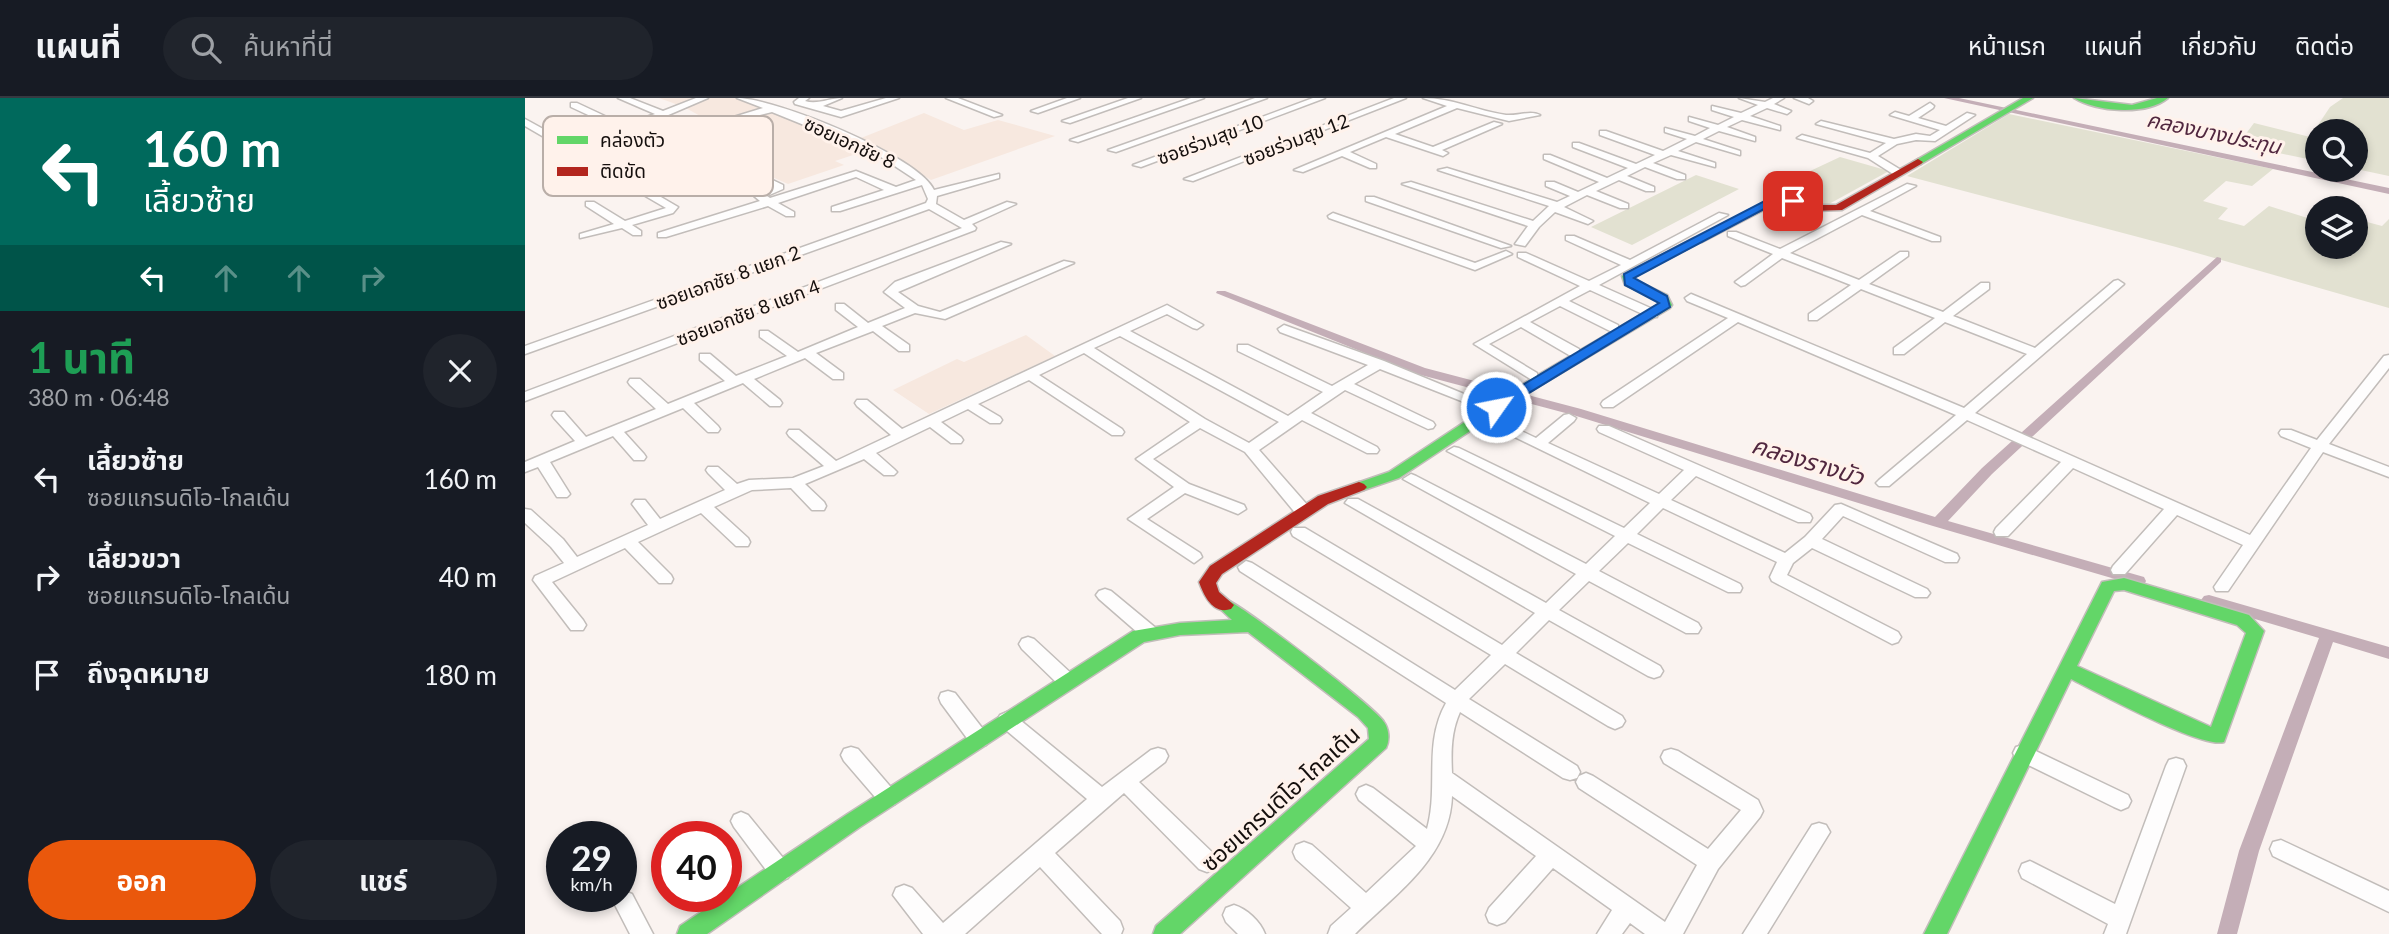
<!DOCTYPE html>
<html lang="th">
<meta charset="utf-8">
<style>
:root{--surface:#171b24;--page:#20242c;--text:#f1f3f6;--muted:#9ea1a6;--line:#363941;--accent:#ea580c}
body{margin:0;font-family:Lato,"Noto Sans Thai",sans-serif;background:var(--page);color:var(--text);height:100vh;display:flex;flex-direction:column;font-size:26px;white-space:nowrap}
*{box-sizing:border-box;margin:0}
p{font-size:23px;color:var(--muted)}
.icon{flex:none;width:38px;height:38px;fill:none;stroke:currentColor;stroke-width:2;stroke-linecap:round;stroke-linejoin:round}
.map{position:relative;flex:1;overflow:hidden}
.panel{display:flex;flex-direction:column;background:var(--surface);width:525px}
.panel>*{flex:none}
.hud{background:#00695c;color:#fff;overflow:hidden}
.tools{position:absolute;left:1780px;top:21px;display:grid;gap:14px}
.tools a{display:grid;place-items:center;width:63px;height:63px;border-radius:50%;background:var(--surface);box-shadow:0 4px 10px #0003;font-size:35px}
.speed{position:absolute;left:21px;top:723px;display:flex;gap:14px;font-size:35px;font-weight:700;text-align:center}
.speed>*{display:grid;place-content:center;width:91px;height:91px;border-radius:50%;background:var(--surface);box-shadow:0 4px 10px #0003;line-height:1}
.speed small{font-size:18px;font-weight:400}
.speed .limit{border:10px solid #d22;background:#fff;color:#111}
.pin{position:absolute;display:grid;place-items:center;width:60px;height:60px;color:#fff;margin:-30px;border-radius:14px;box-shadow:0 4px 10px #0006}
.me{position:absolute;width:77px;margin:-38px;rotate:57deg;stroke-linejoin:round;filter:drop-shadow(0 0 5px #0008)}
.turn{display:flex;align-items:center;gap:24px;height:147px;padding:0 28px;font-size:32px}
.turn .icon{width:91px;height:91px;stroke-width:2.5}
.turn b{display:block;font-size:49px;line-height:60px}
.lanes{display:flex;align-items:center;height:66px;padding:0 28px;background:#0003;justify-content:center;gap:35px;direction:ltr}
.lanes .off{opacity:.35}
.round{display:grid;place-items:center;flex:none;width:74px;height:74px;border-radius:37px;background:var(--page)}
.headline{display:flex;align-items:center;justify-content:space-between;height:119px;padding:0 28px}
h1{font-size:42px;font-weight:700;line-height:52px;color:#1e9e55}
.action{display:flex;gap:14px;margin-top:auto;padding:14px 28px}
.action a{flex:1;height:80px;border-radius:42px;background:var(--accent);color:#fff;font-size:28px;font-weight:700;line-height:80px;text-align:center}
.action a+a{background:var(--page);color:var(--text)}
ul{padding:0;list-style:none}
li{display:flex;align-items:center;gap:21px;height:98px;padding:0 28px}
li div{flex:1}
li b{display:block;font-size:26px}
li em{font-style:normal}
header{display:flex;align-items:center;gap:42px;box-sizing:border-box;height:98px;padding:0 35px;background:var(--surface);border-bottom:2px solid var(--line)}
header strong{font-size:33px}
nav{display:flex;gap:38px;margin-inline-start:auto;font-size:24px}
.search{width:490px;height:63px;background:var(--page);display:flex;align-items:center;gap:18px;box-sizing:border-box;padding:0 24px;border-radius:38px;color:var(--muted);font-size:26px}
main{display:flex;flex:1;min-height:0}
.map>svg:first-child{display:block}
.built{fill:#f7e8df}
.green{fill:#e2e1d1}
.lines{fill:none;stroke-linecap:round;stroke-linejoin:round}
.canal{fill:#c4aeb7;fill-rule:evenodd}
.street-casing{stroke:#c2bdba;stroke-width:3}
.fast-casing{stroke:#c2bdba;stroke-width:3}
.jam-casing{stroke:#c2bdba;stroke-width:3}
.street{fill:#fefdfd;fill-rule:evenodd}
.fast{fill:#63d668;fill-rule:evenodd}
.jam{fill:#b3261e;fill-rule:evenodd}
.route{fill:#1a73e8;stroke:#114b97;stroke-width:2}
.labels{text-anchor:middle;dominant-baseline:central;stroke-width:6;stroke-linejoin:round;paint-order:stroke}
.far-street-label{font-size:19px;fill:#150f0d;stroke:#fff2eb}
.far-water-label{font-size:21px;font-style:italic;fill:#51273f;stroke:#fff2eb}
.street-label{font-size:23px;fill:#150f0d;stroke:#fff2eb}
.water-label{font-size:24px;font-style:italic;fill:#51273f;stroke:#fff2eb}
.key{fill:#fff2eb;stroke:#b9aea8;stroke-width:2}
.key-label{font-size:19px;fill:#150f0d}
</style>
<header>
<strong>แผนที่</strong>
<div class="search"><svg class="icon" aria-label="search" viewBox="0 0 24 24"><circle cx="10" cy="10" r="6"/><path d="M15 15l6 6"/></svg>ค้นหาที่นี่</div>
<nav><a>หน้าแรก</a><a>แผนที่</a><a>เกี่ยวกับ</a><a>ติดต่อ</a></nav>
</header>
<main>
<section class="panel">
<div class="hud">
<div class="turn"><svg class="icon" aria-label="left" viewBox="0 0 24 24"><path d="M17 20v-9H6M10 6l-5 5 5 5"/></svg><div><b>160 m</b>เลี้ยวซ้าย</div></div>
<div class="lanes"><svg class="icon" aria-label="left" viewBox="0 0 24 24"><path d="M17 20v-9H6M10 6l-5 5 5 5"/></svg><svg class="icon off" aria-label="ahead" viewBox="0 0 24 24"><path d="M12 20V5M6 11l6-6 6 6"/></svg><svg class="icon off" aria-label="ahead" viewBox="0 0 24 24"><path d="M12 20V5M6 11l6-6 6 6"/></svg><svg class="icon off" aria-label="right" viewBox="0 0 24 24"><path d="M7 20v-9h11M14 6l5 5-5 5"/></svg></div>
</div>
<div class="headline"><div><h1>1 นาที</h1><p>380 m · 06:48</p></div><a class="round"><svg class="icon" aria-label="close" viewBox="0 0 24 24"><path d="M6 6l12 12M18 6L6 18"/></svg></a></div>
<ul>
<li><svg class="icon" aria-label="left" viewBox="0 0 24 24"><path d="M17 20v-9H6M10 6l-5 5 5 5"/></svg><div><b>เลี้ยวซ้าย</b><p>ซอยแกรนดิโอ-โกลเด้น</p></div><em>160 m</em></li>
<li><svg class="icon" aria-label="right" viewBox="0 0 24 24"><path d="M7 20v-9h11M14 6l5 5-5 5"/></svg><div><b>เลี้ยวขวา</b><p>ซอยแกรนดิโอ-โกลเด้น</p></div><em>40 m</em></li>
<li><svg class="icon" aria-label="arrive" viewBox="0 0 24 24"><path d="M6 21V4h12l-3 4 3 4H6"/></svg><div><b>ถึงจุดหมาย</b></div><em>180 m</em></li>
</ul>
<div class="action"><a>ออก</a><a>แชร์</a></div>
</section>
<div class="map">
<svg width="1864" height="836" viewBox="0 0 1864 836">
<rect width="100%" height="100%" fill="#faf3f0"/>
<path class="built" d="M134,0h93l109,40 63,-25 40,17 34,-10 57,16 -124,44 -54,-33 -42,14 9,4 -56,19 -63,-28 -45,14 -73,-34 45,-14 27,11 32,-11 -27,-15z
M501,237l29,21 -126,58 -36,-24 64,-31 7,3z"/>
<path class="green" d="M1818,0h46v78l-33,-7 -1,-38h-38v30l-48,-10 7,-11 -31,-5 9,-12 56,14 20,-30z
M1484,16l264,55 -21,17 -26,-5 -23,20 25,7 -10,11 26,7 25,-20 48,15v26h38l1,-28 26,7 7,-7v89l-213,-61 -269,-71z
M1315,59l49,14 -60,33 -12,1 -43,-17z
M1171,77l43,14 -107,56 -41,-18z"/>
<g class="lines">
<path class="canal" d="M1419,0h15l430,90v6z
M1692,159l4,1v4l-229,212 -44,47 196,56 2,4 -2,4 -5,1 -206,-60 -360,-111 -156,-41 -201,-81 1,-2h8l200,77 156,41 354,108 47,-49z
M1684,497l180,52v12l-56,-17 -74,209 -22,83h-20l22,-83 80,-213 -115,-34 -3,-4 3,-4z"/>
<defs>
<path id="street" d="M93,0h12l33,13 33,-13h12l-56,24 131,63v4l-16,7 3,2 86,-27 40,16 20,-7 -38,-25 -106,-43 -45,11v-4l36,-11 -26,-10c38,0 182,58 197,92l65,-16v4l-62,18 -1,8 28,16 43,-18 9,2 -44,20 4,4 -1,2 -450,171v-9l437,-164 -33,-19 -404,145v-8l401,-143 2,-4 -6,-14 -82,26h-8v-4l52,-17 -28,-13 -78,26 16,9v4h-8l-18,-10 -102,31h-8v-4l102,-32 -6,-5 1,-2 16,-7 -128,-62 -71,20 106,62 -5,6 -41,12 9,6v4h-8l-11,-7 -42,10v-4l34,-10 -28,-18v-4h8l31,19 41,-13 -141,-82v-7l40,22 49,-14 -43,-20v-4h6l47,22 31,-11z
M274,0h10l-4,3c12,4 25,-3 37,-3l-19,8 18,5 45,-13h13l-58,19 -46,-13 -1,-2z
M421,0h12l44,17 -8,2z
M542,0h13l-42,15 -7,-2z
M603,0h13l-71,25 -8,-2z
M666,0h13l-126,44 -8,-2z
M730,0h12l-151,54 -8,-2z
M788,0h12l-184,69 -8,-2z
M869,0h12l-213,83 -9,-2z
M898,0c29,0 55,13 83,17 12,1 24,-5 34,0l-31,6 -52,-13 -62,26 38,13 61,-25 8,2 -60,26 6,3 -5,3 -57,-19 -36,15 26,12v4h-6l-28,-12 -39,16 -9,-2 153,-64z
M1214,0l26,4 8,-4h11l-10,6 17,7 -4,3 -20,-6 -17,8 30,10v4l-38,-10 -15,7 28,10v4l-36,-10 -16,8 37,12v4l-44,-13 -18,9 37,12v4l-44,-12 -18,8 32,12v4h-8l-32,-12 -18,9 27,11v4h-8l-27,-11 -23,11 32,13v4h-8l-33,-13 -23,12 29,14 -5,3 -33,-12 -16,15 -14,19 -10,-2 13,-18 -126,-42 9,-2 122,39 16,-15 -111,-36 9,-2 110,34 13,-6 -24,-10v-4h8l24,10 21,-10 -55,-23v-4h6l57,23 21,-10 -55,-21v-4h6l57,21 19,-9 -55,-20v-4h6l57,20 24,-12 -22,-7v-4l30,8 15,-8 -21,-7v-4l29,8 16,-8 -22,-7v-4l29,7 17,-8z
M1269,0h14l5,3 -4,3z
M1405,5l4,3 -1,2 -15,10 28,8 21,-13 8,2 -40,26 -19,-1 -19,4 -19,12 23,14v4h-8l-25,-16 -71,-20 5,-3 68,18 16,-10 -70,-19 5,-3 73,18 22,-5 14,2 10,-6 -50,-15 5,-3 14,4z
M1382,86l9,2 -46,25 70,26v4h-8l-70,-26 -72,38 69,27 41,-28h8v4l-39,28 74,28 38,-29h8v6l-36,27 82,32 79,-67 4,-1 6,4 -149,129 275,122 61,-87 -30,-12 -2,-3 2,-3h10l26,10 67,-84 5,-1v13l-60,76 60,23v10l-66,-25 -95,139h-12l-2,-4 29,-42 -66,-30 -52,59h-12l-2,-4 2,-4 51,-57 -91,-41 -65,68h-12l-2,-4 2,-4 65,-66 -94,-42 -78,66h-10l-3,-3 3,-3 77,-65 -218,-93 -125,85h-10l-2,-3 2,-3 125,-83 -41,-17 -2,-3 6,-4 273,114 63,-54 -82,-32 -41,32h-10v-6l41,-30 -74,-29 -44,31h-8v-6l42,-29 -69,-27 -37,27 -4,1 -6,-4 38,-28 -45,-18v-4h8l44,17z
M841,99h8l137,49 -10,2 -135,-47z
M808,115l142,50 31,-12 6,3 -37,16 -146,-52 -1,-2z
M1194,115l9,2 -129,70 58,26v6h-8l-59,-27 -21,11 49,24v6h-8l-50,-25 -30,16 49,27v6h-10l-48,-28 -32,17 48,29v6l-5,1 -58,-36 106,-58 -62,-29v-4h8l63,28 32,-16 -55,-25v-4h8l56,24z
M476,144l10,2 -113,48 20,14 22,6 124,-51 10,2 -129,56 -30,-6 -33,13 27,19v6h-10l-26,-20 -57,22 27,20v6h-10l-28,-21 -51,21 26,21 2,3 -2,3h-10l-27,-23 -49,20 24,23 2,3 -2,3h-10l-25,-24 -59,24 20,22 2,3 -2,3h-10l-21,-24 -63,26 20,32 -3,3h-10l-19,-30 -13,5v-10l50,-21 -21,-23 -2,-3 2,-3h10l22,25 70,-28 -26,-24 -2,-3 2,-3h10l28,25 57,-23 -25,-21v-6h10l26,22 51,-20 -27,-19v-6h8l30,21 60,-25 -22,-17v-6h8l24,19 37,-15 -21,-16 11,-10z
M642,207l36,20 -6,4 -4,-1 -26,-14 -37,17 158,85 35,-24 -85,-41v-6h10l84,41 36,-21 -88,-33 -2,-3 6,-4 100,36 97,40 -7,4 -5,-1 -89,-35 -26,15 79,38 2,3 -2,3 -5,1 -83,-39 -34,23 66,34 2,3 -2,3h-10l-65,-33 -43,30 50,57 2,4 -8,5 -6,-1 -52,-63 -45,-24 -47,31 36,25 55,21 2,4 -8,5 -53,-21 -38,26 53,34 2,4 -8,6 -66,-44 46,-32 -38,-28 54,-37 -106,-69 -45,22 83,54 2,3 -2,3h-10l-83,-55 -51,24 22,13 2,3 -2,3h-10l-22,-14 -27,13 20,15 2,3 -2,3h-10l-21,-16 -54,26 18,16 3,3 -3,3h-10l-20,-16 -59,25 19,18 2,4 -2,4h-12l-21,-22 -39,2 -38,17 34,31 2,4 -2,4h-12l-35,-33 -63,29 33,33 2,4 -2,4h-12l-34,-35 -73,34 31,38 3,5 -3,5h-12l-38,-50 2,-4 29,-13 -13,-16 -26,-24v-14l6,1 32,29 14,18 71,-32 -16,-21 3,-4h10l15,19 65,-29 -17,-17 -2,-3 2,-3h10l19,17 12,-4 44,-2 31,-12 -35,-30 -2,-3 2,-3h10l37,31 55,-26 -34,-29 -2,-3 2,-3h10l35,29zM595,238l159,86 -30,21 -44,-24 -111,-71z
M1044,316l7,4 -2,3 -26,22 111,51 25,-24 -85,-38 -2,-3 2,-3h10l201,88 2,4 -2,4h-12l-102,-46 -25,24 114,53 20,-16 30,-32 6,-1 116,50 2,4 -2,4h-12l-102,-46 -21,23 105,50 3,4 -3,4h-12l-103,-49 -19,15 -6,12 111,57 3,5 -3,5 -6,2 -120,-63 -2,-4 7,-15 -114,-54 -26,26 103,50 2,4 -2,4h-12l-100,-49 -29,28 99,52 3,5 -3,5h-12l-97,-52 -30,29 101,56 3,5 -3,5 -6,2 -6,-2 -99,-56 -33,33 106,63 3,5 -3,5 -7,3 -7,-3 -103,-62 -36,35 108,67 3,6 -3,6 -7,2 -7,-2 -103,-66c-9,20 -9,40 -8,61l213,149 32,-57 -118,-77 -3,-6 3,-6 7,-3 7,3 115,73 33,-39 -77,-47 -3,-6 3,-6 7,-2 7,2 80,49 5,11 -3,6 -42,52 -35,65h-38l-15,-11 -8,11h-25l15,-24 -59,-42 -48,54 -8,3 -8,-3 -3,-7 3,-7 47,-52 -84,-60c-2,62 -57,98 -97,138h-27l3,-8 20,-18 -55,-49 -3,-7 3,-7 8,-3 8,3 54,48 50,-47 -57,-46 -3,-6 3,-6 7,-3 7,3 54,41c12,-43 -4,-85 19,-126l-206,-132 -2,-4 8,-6 6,2 203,127 36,-35 -198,-119 -2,-4 2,-4h12l197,117 33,-32 -190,-110 3,-4h10l188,104 30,-29 -173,-95 8,-5 5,2 170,88 29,-28 -168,-85 7,-4 5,1 165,80 26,-25 -162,-79 7,-4 5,1 36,17 28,-23z
M580,491l6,2 46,38 3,5 -3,5h-12l-46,-40 -3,-4 3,-4z
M503,539l6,2 40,37 2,5 -2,5 -7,2 -7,-2 -38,-37 -3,-5 3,-5z
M423,593l7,2 31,40 3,6 -3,6 -7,2 -7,-2 -31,-42 -2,-5 2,-5z
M482,614l7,3 88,72 49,-37 7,-2 7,2 3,6 -3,6 -26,20 76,73 3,7 -3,7 -8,3 -8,-3 -75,-76 -69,60 65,68 3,8 -2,5h-19l-62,-67 -75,67h-42l-30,-39 3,-7 8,-3 8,3 31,35 144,-124 -87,-74 -3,-5 3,-5z
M1498,647l105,50 3,6 -3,6 -7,3 -7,-3 -98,-48 -3,-6 3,-6z
M326,649l7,2 37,43 3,6 -3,6 -7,3 -7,-3 -37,-43 -3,-6 3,-6z
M1651,660l7,2 3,6 -60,168h-22l4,-10 -86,-46 -3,-7 3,-7 8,-3 85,43 51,-138 3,-6z
M216,714l7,3 40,49 3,7 -3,7 -8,3 -8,-3 -38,-51 -3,-6 3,-6z
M1294,725l7,2 4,7 -63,102h-24l69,-109z
M1756,742l108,51v21l-116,-56 -3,-7 3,-7z
M99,793l8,3 21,40h-23l-17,-33 2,-5h6z
M709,807c13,4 26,16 31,29h-27l-12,-12 -3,-7 3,-7z"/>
<path id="fast" d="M1498,0h10l-112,66 -8,-2z
M1549,0l58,7 25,-7h11c-22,18 -71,14 -94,0z
M1169,140l10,2 -70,37 1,3 32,15 5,10 -2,3 -144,86 -127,84 -35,12h-10l-3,-3 3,-3 35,-12 127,-84 143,-84 -1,-4 -33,-15 -3,-9z
M1599,480l125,37 15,16 -40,111c-22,7 -127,-50 -153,-63l-124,255h-23l176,-348 2,-4zM1599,492l113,35 9,8 -35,94 -134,-61 37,-75z
M700,501c16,5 150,108 159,123 5,7 6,18 2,26l-206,186h-27l3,-8 213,-187 -1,-11 -10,-11 -110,-85 -68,3 -36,7 -284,185 -153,107h-30l3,-8 166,-111 287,-184 47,-8 52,-3 -16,-15 3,-4z"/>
<path id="jam" d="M1393,61l5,3 -2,2 -79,46 -29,1 -34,-9 -77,40 -10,-2 86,-45 35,10h23z
M834,384l5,2 3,3 -3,3 -36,14 -106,70 -6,9 3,9 15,13 -3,4c-18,6 -27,-13 -32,-27l11,-16 108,-70z"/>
</defs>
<use href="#street" class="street-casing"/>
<use href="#fast" class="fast-casing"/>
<use href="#jam" class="jam-casing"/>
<use href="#street" class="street"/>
<use href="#fast" class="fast"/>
<use href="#jam" class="jam"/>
</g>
<path class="route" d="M1253,96l20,7 -5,3 -14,-3 -145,77 33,18 3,11 -169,103h-10v-6l168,-101 -34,-18 -1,-11z"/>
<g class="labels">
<g class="far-street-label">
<text transform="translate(685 41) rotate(-20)">ซอยร่วมสุข 10</text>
<text transform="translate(771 41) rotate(-21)">ซอยร่วมสุข 12</text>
<text transform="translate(325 44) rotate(25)">ซอยเอกชัย 8</text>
<text transform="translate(203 179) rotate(-20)">ซอยเอกชัย 8 แยก 2</text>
<text transform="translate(223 214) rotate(-21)">ซอยเอกชัย 8 แยก 4</text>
</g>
<g class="far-water-label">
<text transform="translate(1689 34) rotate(12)">คลองบางประทุน</text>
</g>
<g class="street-label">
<text transform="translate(755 700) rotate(-42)">ซอยแกรนดิโอ-โกลเด้น</text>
</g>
<g class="water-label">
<text transform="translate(1283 362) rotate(17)">คลองรางบัว</text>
</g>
</g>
<rect x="18" y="18" width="230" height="80" rx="10" class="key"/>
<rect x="32" y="38" width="31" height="8" fill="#63d668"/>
<rect x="32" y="69" width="31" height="9" fill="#b3261e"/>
<g class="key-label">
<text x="75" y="49">คล่องตัว</text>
<text x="75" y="80">ติดขัด</text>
</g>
</svg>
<div class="tools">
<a><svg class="icon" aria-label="search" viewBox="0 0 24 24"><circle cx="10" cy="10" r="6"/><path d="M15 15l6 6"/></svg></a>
<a><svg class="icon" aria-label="layers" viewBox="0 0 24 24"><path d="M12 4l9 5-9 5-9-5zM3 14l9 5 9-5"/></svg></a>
</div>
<div class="speed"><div>29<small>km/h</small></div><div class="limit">40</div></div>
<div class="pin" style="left:1268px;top:103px;background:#d93025"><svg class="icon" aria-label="arrive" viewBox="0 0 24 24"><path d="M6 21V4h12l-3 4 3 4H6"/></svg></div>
<svg class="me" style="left:971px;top:309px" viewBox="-20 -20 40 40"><circle r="17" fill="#1a73e8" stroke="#fff" stroke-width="3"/><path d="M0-11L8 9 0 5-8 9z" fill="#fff"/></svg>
</div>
</main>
